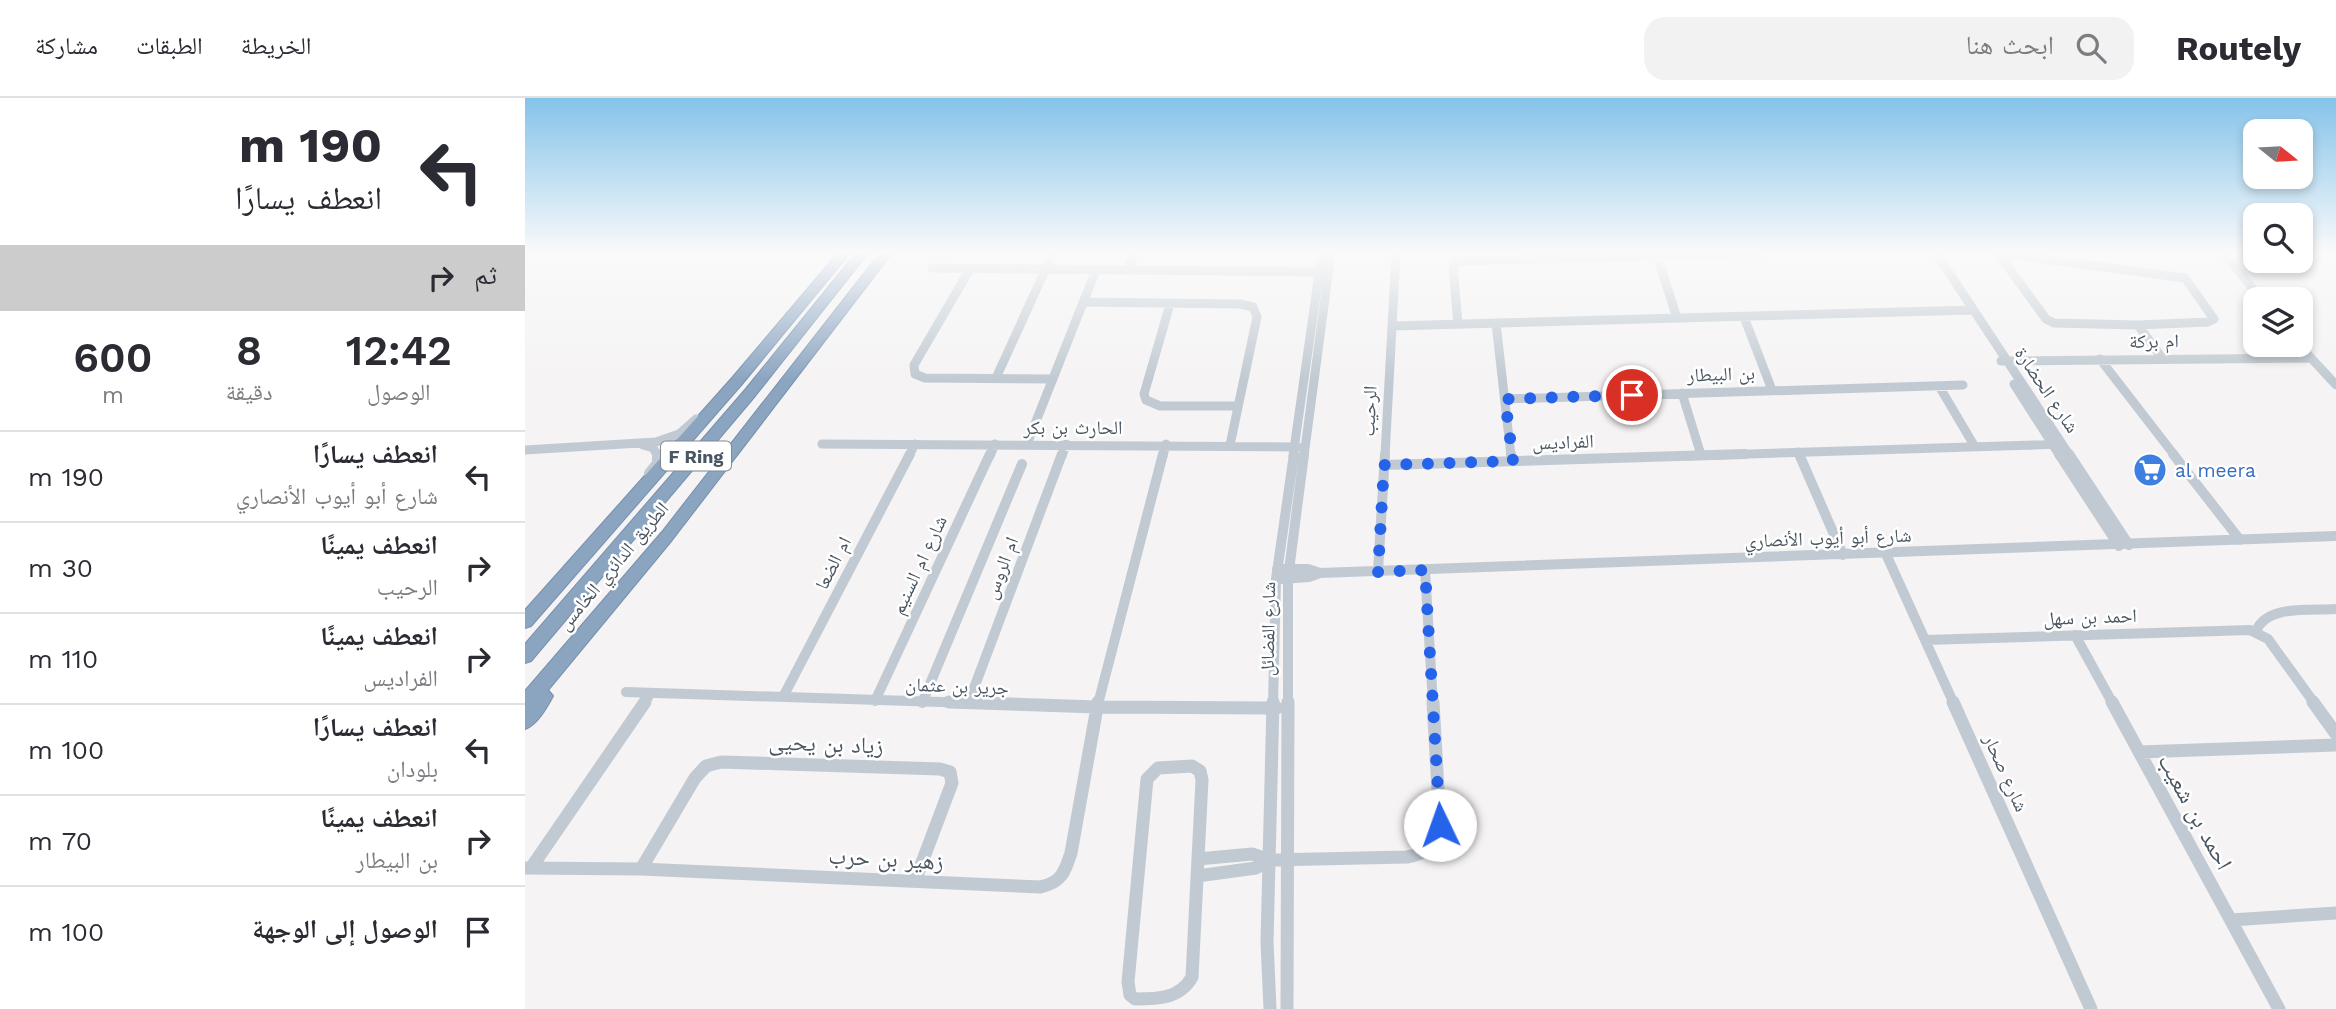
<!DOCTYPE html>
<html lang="ar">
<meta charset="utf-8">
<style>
:root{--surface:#fff;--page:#f2f2f3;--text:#2b2b33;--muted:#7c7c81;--line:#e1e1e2}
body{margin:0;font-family:"Work Sans","Noto Naskh Arabic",sans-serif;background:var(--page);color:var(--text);direction:rtl;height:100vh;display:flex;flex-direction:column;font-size:26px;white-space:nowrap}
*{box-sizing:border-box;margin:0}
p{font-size:23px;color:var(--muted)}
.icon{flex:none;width:38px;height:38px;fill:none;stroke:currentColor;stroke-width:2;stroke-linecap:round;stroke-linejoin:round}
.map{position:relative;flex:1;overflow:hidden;direction:ltr}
.details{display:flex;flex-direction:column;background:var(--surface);width:525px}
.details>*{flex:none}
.hud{background:#fff;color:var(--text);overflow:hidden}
.needle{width:46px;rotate:108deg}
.controls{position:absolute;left:1718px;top:21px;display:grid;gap:14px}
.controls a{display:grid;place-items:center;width:70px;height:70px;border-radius:14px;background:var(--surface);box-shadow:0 4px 10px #0003;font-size:35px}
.pin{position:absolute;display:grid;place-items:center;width:60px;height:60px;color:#fff;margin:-30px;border:4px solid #fff;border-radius:50%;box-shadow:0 2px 7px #0007}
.me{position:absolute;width:77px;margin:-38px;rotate:357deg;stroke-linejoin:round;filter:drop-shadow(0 0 5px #0008)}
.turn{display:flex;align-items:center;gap:24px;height:147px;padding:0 28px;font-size:32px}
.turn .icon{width:91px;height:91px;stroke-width:2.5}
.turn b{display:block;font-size:49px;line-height:60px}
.then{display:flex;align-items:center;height:66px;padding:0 28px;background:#0003;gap:14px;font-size:26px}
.eta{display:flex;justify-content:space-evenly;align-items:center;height:119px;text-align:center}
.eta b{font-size:42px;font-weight:600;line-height:49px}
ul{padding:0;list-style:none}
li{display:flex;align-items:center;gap:21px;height:91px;padding:0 28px;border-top:2px solid var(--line)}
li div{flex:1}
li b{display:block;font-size:26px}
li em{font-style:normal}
header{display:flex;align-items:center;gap:42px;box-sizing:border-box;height:98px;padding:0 35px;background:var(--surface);border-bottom:2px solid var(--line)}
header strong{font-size:33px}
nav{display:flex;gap:38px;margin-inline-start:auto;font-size:24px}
.search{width:490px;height:63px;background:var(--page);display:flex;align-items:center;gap:18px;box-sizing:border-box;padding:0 24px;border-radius:21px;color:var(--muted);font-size:26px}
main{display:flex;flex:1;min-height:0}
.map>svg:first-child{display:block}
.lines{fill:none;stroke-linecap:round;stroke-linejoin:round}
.highway-casing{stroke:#7690ad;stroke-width:2}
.minor-far2{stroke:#c1cad2;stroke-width:9}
.minor-far1{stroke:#c1cad2;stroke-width:10}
.minor{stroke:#c1cad2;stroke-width:13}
.highway{fill:#8ba5c1;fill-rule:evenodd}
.route{stroke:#2563eb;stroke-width:12;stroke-dasharray:0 21.6}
.labels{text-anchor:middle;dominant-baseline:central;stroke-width:5;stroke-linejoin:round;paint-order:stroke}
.shield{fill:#fff;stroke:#808990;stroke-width:2}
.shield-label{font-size:18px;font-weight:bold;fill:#4a5661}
.street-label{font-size:19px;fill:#4a5661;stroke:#fff}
.shop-label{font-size:19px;fill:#366cbe;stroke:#fff;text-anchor:start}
.near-street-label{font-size:23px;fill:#4a5661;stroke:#fff}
</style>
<header>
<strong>Routely</strong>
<div class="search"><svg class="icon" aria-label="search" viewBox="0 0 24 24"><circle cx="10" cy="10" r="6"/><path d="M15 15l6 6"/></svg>ابحث هنا</div>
<nav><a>الخريطة</a><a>الطبقات</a><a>مشاركة</a></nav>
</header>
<main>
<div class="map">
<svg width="1811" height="911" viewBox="0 0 1811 911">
<rect width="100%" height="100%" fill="#f5f3f3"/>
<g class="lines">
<defs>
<path id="highway" d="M313,155h12l-108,131 -211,242 -6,2v-18l207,-232z
M331,155h12l-113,143 -224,265 -6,2v-19l220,-254z
M355,155h12l-220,287 -124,150 5,6c-6,11 -16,29 -28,33v-38l137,-159z"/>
</defs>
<use href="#highway" class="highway-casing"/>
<path class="minor-far2" d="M1411,155l134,203
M1473,155l48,66 8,4 84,2 70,-3 6,-3 -29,-41 -186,-25
M1699,155l37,46
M1132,158l20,62
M407,170l393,4
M445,171l-56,96 1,9 10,4 128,1
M603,172l6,-17
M558,204l157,2 13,3 4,10 -27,128
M645,206l-26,90 2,6 14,6h77
M1219,219l28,73
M971,225l15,133
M933,226l-5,-57 4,-6 304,-8
M1613,227l24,33
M867,228l581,-16
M1774,247l37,40
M1575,261l75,97
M1476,263l309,-3
M471,280l57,-125
M1489,286l46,72
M1414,288l36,61
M1157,295l19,62
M980,301l458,-14
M297,346l476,3
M502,346l69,-174
M118,347l10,3 5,8
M0,352l131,-8 23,-8 17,-15
M1273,354l2,4
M384,358l6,-12
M465,358l5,-12
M537,358l4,-12
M638,358l3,-12
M768,358l29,-203
M779,358l27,-203
M860,358l11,-203
M1163,358l374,-12"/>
<path class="minor-far1" d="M986,356l1,7
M1274,356l44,101
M1534,356l60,92
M1544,356l60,91
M1648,356l67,86
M859,367l361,-11
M124,375l8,-10v-9
M1361,456l68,150
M752,471h31l12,4 1016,-37
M900,472l8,134
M853,473l7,-117
M757,481l27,-2 11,-4
M1731,533c11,-27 55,-20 80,-22
M1550,537l38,69
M1400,542l325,-10 18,9 47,65
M101,594l378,12
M258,599l127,-243
M350,603l115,-247
M397,605l100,-239
M118,606l8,-11
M443,606l94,-250
M573,606l65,-250
M748,606l3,-125 18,-125
M763,606v-126l16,-124"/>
<path class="minor" d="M424,604l148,5 180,1
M1428,604l138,307
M1587,604l167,307
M1788,604l23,32
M1614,654l197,-7
M667,668l8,5 2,9 -10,197c-12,22 -35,22 -57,22l-5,-4 -2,-13 19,-203 11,-11z
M673,761l54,-5 17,6 138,-3c19,-3 30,-13 33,-32l-7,-123
M0,770l116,1 399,18c21,-4 25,-15 31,-34l27,-151
M6,770l114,-166
M116,771l54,-91 11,-12 15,-4 219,7 10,3 2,11 -37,98
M672,778l59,-8 13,-8
M1706,822l105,-7
M745,911l-3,-67 6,-240
M762,911l1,-307"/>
<use href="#highway" class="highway"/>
</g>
<linearGradient id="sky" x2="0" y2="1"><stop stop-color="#85c3ea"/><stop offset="0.55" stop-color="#fafafa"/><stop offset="1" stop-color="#fafafa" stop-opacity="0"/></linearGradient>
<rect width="1811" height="282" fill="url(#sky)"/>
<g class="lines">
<path class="route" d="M915,727l-15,-255 -47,2 6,-107 129,-4 -8,-62 127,-4"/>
</g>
<defs>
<symbol id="supermarket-disc" viewBox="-11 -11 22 22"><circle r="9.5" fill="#3f7fe0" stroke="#fff"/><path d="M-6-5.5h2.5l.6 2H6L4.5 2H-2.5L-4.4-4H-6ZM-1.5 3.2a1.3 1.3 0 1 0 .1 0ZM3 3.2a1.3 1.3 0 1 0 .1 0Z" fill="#fff"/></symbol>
</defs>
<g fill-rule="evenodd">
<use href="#supermarket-disc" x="1606" y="353" width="38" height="38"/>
</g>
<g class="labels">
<rect class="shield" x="136" y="343.5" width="70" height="29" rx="5"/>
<g class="shield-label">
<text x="171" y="358">F Ring</text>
</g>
<g class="street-label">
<text transform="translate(1629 243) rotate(-1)">ام بركة</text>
<text transform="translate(1196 276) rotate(-2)">بن البيطار</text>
<text transform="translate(1522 292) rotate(56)">شارع الحضارة</text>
<text transform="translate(844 313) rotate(-87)">الرحيب</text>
<text x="548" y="329">الحارث بن بكر</text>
<text transform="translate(1038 344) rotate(-2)">الفراديس</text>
<text transform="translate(1303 440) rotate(-2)">شارع أبو أيوب الأنصاري</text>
<text transform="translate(308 465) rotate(-63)">ام الضعا</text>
<text transform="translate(394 467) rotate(-65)">شارع ام السنيم</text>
<text transform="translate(88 468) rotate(-50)">الطريق الدائري الخامس</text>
<text transform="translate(476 470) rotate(-69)">ام الروس</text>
<text transform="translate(1565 519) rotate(-2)">احمد بن سهل</text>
<text transform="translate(743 531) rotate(-89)">شارع الفضائل</text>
<text transform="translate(432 588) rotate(2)">جرير بن عثمان</text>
<text transform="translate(1481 675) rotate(66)">شارع صحار</text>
</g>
<g class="shop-label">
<text x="1650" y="372">al meera</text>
</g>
<g class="near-street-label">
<text transform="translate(301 646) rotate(2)">زياد بن يحيى</text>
<text transform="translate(1670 714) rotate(61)">احمد بن شعيب</text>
<text transform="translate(361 761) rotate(3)">زهير بن حرب</text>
</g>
</g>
</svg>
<div class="controls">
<a><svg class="needle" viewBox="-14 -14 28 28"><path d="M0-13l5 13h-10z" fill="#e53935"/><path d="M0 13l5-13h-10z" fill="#7c7c81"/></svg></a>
<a><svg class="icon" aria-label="search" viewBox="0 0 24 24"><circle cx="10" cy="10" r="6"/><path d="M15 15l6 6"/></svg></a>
<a><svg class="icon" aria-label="layers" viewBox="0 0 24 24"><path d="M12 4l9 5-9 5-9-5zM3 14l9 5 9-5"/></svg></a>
</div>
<div class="pin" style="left:1107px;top:297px;background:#d93025"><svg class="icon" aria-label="arrive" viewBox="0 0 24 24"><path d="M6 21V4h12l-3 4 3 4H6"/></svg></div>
<svg class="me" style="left:915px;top:727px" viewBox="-20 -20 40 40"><circle r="19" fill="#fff"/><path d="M0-13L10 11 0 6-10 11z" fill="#2563eb"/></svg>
</div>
<section class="details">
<div class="hud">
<div class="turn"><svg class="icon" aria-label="left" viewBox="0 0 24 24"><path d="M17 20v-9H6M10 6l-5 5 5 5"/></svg><div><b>190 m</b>انعطف يسارًا</div></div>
<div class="then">ثم<svg class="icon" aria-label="right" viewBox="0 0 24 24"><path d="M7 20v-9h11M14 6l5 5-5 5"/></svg></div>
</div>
<div class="eta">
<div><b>12:42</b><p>الوصول</p></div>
<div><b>8</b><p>دقيقة</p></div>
<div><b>600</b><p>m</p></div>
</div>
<ul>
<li><svg class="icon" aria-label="left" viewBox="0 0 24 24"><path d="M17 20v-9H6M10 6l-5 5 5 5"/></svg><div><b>انعطف يسارًا</b><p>شارع أبو أيوب الأنصاري</p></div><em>190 m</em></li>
<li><svg class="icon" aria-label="right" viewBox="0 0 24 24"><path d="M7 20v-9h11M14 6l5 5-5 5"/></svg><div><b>انعطف يمينًا</b><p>الرحيب</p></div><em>30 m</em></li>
<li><svg class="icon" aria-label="right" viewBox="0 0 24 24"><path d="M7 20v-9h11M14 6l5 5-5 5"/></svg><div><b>انعطف يمينًا</b><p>الفراديس</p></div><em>110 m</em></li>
<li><svg class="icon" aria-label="left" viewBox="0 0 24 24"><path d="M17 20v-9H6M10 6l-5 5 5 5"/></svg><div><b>انعطف يسارًا</b><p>بلودان</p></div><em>100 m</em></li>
<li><svg class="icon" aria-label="right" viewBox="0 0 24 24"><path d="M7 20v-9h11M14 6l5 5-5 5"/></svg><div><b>انعطف يمينًا</b><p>بن البيطار</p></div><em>70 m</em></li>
<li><svg class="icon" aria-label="arrive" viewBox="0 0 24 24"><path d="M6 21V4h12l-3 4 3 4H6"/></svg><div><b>الوصول إلى الوجهة</b></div><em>100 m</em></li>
</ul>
</section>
</main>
